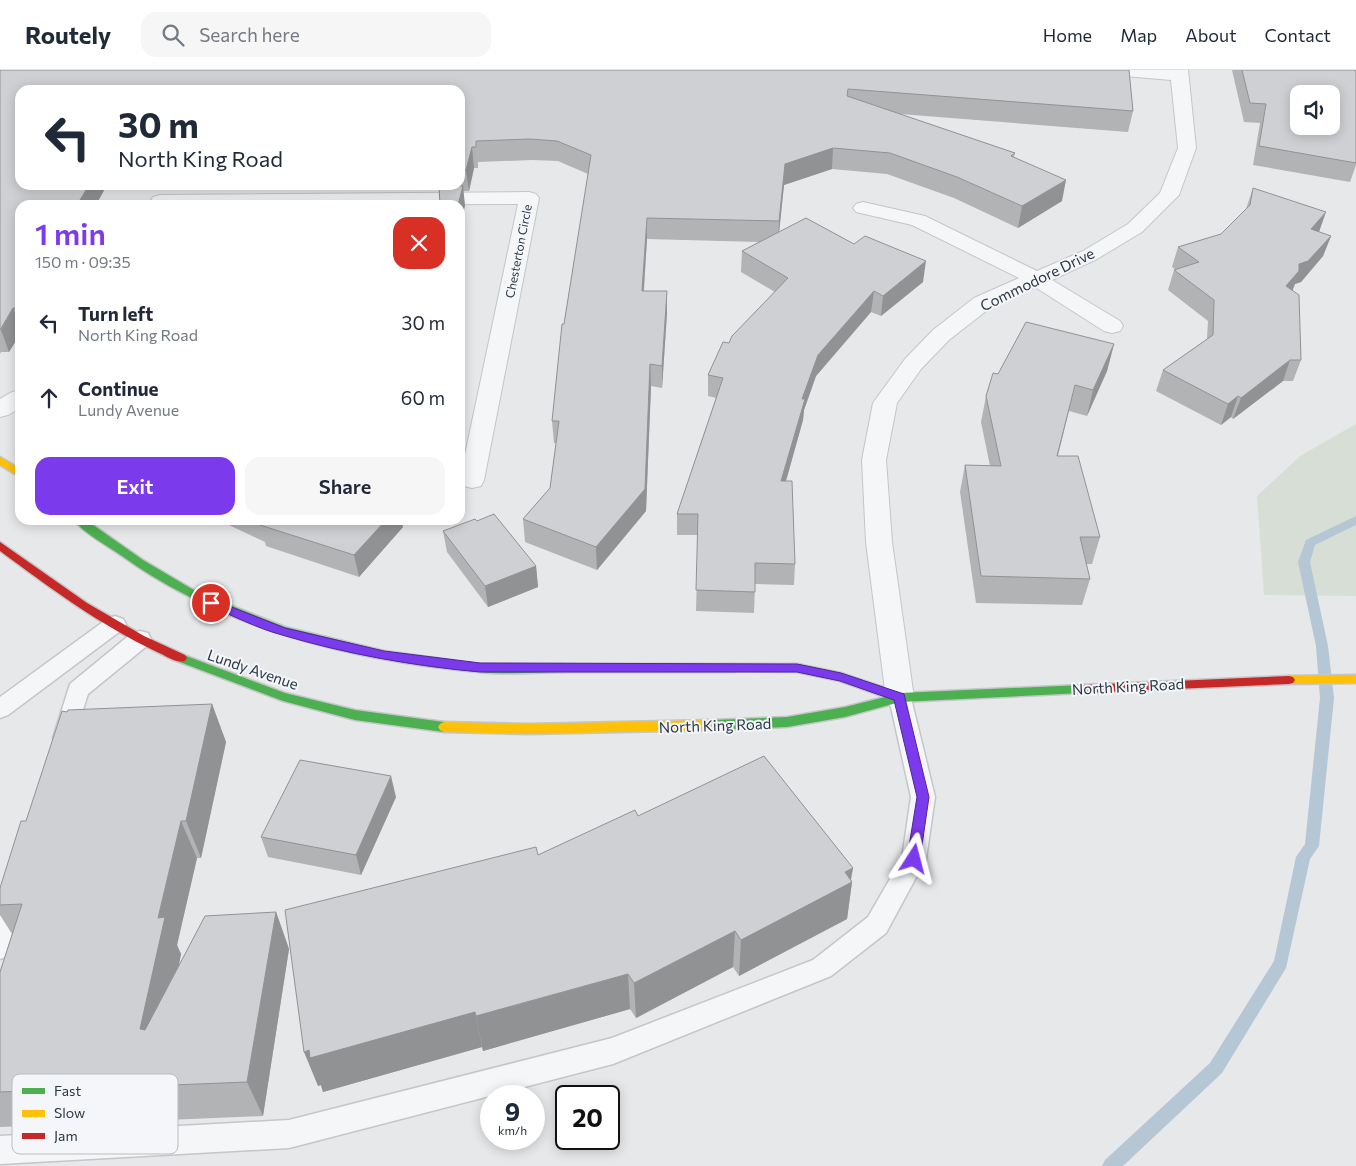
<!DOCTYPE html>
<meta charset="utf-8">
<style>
:root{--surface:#fff;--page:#f6f6f7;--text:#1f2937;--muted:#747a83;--line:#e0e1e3;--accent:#7c3aed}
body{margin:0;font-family:Commissioner,sans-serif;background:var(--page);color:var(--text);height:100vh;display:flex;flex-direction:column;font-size:19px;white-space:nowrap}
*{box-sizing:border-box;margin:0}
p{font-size:16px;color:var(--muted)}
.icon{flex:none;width:28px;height:28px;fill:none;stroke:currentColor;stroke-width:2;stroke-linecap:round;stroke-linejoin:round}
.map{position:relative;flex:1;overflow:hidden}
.side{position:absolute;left:15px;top:130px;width:450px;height:325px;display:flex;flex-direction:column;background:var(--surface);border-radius:15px;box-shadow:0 2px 12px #0003}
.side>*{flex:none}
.hud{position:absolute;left:15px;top:15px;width:450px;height:105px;border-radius:15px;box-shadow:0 2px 12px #0003;background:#fff;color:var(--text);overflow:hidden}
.controls{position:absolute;left:1290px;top:15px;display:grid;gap:10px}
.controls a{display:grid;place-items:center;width:50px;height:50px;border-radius:10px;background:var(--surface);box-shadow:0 2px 12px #0003;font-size:25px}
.speed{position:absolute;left:480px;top:1015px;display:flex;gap:10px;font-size:25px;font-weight:700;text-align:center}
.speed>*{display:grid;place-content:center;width:65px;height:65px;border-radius:50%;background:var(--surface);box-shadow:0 2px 12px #0003;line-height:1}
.speed small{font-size:12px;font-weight:400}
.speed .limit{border:2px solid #111;border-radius:8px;background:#fff;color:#111}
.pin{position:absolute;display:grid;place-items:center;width:42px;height:42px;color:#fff;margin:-21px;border:2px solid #fff;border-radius:50%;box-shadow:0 1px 5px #0007}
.me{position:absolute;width:55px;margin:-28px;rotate:9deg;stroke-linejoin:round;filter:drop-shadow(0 0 4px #0008)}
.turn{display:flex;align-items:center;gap:18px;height:105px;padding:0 20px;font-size:22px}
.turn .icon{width:65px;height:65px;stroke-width:2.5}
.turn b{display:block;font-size:35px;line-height:42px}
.round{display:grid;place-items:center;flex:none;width:52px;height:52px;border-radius:15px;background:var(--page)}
.headline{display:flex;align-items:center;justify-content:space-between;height:85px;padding:0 20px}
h1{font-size:30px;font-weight:600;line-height:38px;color:var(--accent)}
.button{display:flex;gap:10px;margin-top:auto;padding:10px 20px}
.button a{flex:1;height:58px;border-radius:15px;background:var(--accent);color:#fff;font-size:20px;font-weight:600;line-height:58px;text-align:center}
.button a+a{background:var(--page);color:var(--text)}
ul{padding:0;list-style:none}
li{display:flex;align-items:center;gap:15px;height:75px;padding:0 20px}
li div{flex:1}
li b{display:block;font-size:19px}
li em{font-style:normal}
header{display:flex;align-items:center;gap:30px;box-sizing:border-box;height:70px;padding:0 25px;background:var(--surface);border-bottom:1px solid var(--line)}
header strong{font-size:24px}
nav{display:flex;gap:28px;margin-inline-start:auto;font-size:18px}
.search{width:350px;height:45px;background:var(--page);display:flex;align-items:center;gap:12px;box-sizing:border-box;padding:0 18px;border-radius:15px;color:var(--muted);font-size:19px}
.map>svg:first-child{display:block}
.green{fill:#d7ded6}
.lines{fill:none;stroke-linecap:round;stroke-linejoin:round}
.stream{fill:#b5c7d4;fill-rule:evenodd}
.lane-casing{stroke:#c4c6c8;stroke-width:3}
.street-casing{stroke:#c4c6c8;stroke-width:2}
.fast-casing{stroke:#c4c6c8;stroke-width:3}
.slow-casing{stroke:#c4c6c8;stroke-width:3}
.jam-casing{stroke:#c4c6c8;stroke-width:3}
.lane{fill:#f5f6f7;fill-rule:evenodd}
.street{fill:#f5f6f7;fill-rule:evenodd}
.fast{fill:#4caf50;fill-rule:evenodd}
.slow{fill:#ffc107;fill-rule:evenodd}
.jam{fill:#c62828;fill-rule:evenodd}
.wall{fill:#b1b3b5}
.shaded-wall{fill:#909294}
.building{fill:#ced0d3;stroke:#909294;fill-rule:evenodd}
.route{fill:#7c3aed;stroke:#51269a}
.labels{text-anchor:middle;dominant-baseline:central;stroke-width:4;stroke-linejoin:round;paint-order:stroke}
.far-street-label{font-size:12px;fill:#2b3745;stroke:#f4f6f9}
.street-label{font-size:15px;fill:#2b3745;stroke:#f4f6f9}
.key{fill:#f4f6f9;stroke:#b8bdc3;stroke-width:1}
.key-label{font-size:14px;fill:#2b3745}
</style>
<header>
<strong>Routely</strong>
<div class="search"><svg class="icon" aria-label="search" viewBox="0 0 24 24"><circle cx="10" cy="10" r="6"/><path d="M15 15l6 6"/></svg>Search here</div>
<nav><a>Home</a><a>Map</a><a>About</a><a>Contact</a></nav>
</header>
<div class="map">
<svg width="1356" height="1096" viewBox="0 0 1356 1096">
<rect width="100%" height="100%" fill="#e6e8ea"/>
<path class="green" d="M1356,354v172l-92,-1 -7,-99 43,-40z"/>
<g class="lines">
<path class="stream" d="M1356,446v9l-41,20 -5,17 18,84 6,52 -15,148 -9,13 -24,109 -64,105 -99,93h-21l3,-6 105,-97 64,-102 22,-104 9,-13 15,-146 -4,-52 -18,-84 8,-22z"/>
<defs>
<path id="lane" d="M115,546l8,3 3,5 -3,5 -115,86 -8,3v-21l107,-78z
M140,561l8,2 3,6 -3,6 -60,49 -16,50 -8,3 -8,-3 -3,-6 17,-54 62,-51z
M900,620l8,2 3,6 24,99 -9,62 -40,74 -55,43 -218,88 -324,84 -289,16v-28l289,-16 323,-82 201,-78 55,-43 34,-59 9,-61 -22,-99 3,-6z
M15,817l9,3 4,8 -19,58 -9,3v-53l6,-16z"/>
<path id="street" d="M1104,0h84l8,78 -17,47 -37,37 -45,27 -45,21 68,41 3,5 -3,5 -8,2 -8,-2 -69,-44 -45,21 -41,32 -28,29 -24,34 -11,57 6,82 22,156 -4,8 -10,3 -10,-3 -4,-8 -20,-156 -4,-82 11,-57 32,-44 28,-29 41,-32 45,-20 -107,-53 -56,-13 -3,-4 3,-4 7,-2 62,14 112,55 46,-20 45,-27 32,-31 18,-45 -7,-68 -58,-5 -6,-1z
M529,122l7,2 3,4 -55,282 -3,6 -9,2 -12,-3v-16h2l56,-265 -370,1 5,-8 7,-2z
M20,320v18l-12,7 -8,2v-18l12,-7z"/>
<path id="fast" d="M74,450h12l57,40 54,32 88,35 99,24 96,13h82l4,1 2,3 -2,3 -4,1c-27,0 -56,3 -83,0 -123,-11 -256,-43 -357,-116 -13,-9 -40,-24 -48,-36z
M181,584l104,39 70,17 89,12 4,2 2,3 -2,3 -4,2 -89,-12 -72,-19 -106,-40 -2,-3 2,-3z
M734,594h63l44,9 59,20 182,-8 4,1 2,3 -2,3 -4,1 -182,9 -55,15 -58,10 -74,3 -4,-2 -2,-3 2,-3 4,-2 74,-3 58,-10 40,-10 -45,-16 -43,-9 -67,-1 -2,-3 2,-3z"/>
<path id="slow" d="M0,387l20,12v8l-20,-12z
M1356,605v8l-67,1 -4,-1 -2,-3 2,-3 4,-1z
M713,650l4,2 2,3 -2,3 -4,2 -185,4 -84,-2 -4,-2 -2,-3 2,-3 4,-2 84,2z"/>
<path id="jam" d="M0,472l87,61 57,33 41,19 2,3 -2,3c-9,3 -20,-6 -28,-9 -57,-27 -107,-64 -157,-101z
M562,594h172l4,1 2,3 -2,3 -4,1h-172l-4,-1 -2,-3 2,-3z
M1289,606l4,1 2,3 -2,3 -4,1 -207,9 -4,-1 -2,-3 2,-3 4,-1z"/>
</defs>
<use href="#lane" class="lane-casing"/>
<use href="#street" class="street-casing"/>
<use href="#fast" class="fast-casing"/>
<use href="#slow" class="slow-casing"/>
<use href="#jam" class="jam-casing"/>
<use href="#lane" class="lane"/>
<use href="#street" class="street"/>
<use href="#fast" class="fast"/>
<use href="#slow" class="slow"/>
<use href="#jam" class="jam"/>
</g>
<path class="wall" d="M0,0h1129l4,41 -5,21 -228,-18 115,39 -1,4 48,44 -44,27 -64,-30 -67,-24 -55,-5 -48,16 -5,47 144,50 -42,34 -10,-4 -55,64 -12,34 -1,10 -17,61 9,83 -1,21 -39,-1 -1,29 -58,-2 2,-76h-21v-21l39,-116 -8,-2v-21l21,-32 46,-51 -34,-20 1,-21 17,-9 -112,-3 -3,52 23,22 -5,75 -11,-2 -5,125 -49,59 -72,-28 -2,-23 27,-31 6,-45h-2l-2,-22 12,-97 24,-150 -30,-13 -26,-1 -54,2v6h-4l-5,23h-6l2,15 -24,-20 -1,-1h20v-95h-440l86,97 -86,18v129l-11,18h-8l-1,2z
M1232,0h124v95l-6,17 -97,-17 7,-42 -16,-1z
M1253,118l66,44 12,4 -8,20 -22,26 -6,2 -3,6 9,70 -8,21h-10l-50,38 -2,-2 -10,8 -65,-34 7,-21 44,-31 1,-18 -40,-31 6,-20 1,-1 -3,-2 6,-20 43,-13 25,-25z
M1114,274l-7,27 -20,45 -18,-5 -11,45 42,81 -8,27h-6l4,15 -8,26 -106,-2 -16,-111 5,-27 25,1 -9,-44 5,-26 12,-22z
M218,450h183l2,7 -44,50 -93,-31 -1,-4z
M477,451l59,45 2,21 -50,20 -41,-55 -4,-21z
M212,634l14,38 -25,116h-4l-20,87 4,9 -2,11 97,-53 13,37 -26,167 -263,11v-155l12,-38 -12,-19v-27l26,-67 41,-109z
M396,727l-35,78 -93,-18 -7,-20z
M638,746l215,52 -2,12 1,2 -5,37 -108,57 -6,-9 -97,51 -6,-9 -147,42 -1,-4 -159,45 -2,-7 -3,1 220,-231z"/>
<path class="shaded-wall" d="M472,77l2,21 -5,23 -3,-21z
M833,78l-1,21 -48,16 -6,58 1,-22 6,-57z
M1066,110l-4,21 -44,27 4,-22z
M89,115h21l-4,2 -10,18h-19z
M463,116l2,20 -5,20v-21h-2z
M1326,142l-7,20 -8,-3z
M647,148v21l-5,74v-22z
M1331,166l-8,20 -22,26 -6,2 -3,8 -6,-6 13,-22z
M926,191l-3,21 -42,34 2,-20z
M667,221v22l-5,75v-22z
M874,221l-3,21 -55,64 -12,34 -1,10 -23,82 1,-21 21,-82 16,-44z
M20,233v12l-3,-7z
M13,238l7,17v9l-11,18 -8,-22z
M1114,274l-7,27 -20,45 6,-26z
M1290,290l-7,21 -50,38 8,-21z
M650,294l1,22 -5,125 -49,59 -1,-23z
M1238,326l-7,21 -10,8 7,-21z
M386,450h15l2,7 -44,50 -5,-22z
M536,496l2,21 -50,20 -3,-21z
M212,634l14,38 -25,116 -15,-37z
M391,706l5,21 -35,78 -5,-20z
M181,751l16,37 -20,87 4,9 -22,109 -19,-34 18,-111z
M853,798l-3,15 2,-1 -5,37 -108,57 2,-36 104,-68z
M276,842l13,37 -26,167 -16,-34z
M735,861l-2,36 -97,51 -2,-35z
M628,904l2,35 -147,42 -7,-35z
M475,942l7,35 -159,45 -2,-7 -3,1 -14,-34 5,-2z"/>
<path class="building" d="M0,0h1129l4,41 -285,-22 -1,7 168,57 -4,3 55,24 -44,26 -65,-29 -67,-24 -57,-5 -48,16 -6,57 -132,-3 -5,73h25l-5,75 -12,-2 -5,125 -49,58 -73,-28 27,-31 9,-67h-7l10,-97h2l27,-169 -34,-14 -27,-2 -54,2v6h-4l-6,23h-6v-80h-440v95h69l-12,20h-57v98l-3,5h-4l-13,22z
M1242,0h113l1,2v91l-97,-17 7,-42 -16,-1zM1299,24h32v32h-32z
M439,116h24l-5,19h-18z
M1253,118l73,24 -15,17 20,7 -23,25 -9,3v7l-13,15 13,9 2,65h-11l-49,38 -3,-2 -10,8 -65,-34 50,-35 1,-35 -40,-30 25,-8 -21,-15 43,-13 29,-29z
M806,148l48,26 11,-8 61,25 -43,35 -9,-5 -56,64 -16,44h3l-24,82h11l3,83 -40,-1v29l-59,-2 2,-76h-21l46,-136 -15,-3 15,-33 6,1 3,-7 56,-58 -46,-27z
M1026,252l88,22 -21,46 -18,-5 -18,71h21l22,81h-20l10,42 -109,-3 -16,-111 36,1 -15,-70 7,-23 5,1z
M494,444l42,52 -51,20 -42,-55 32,-12 2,2z
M258,450h128l-32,35 -94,-30 3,-3z
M212,634l-26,117h-5l-23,97 7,-1 -25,112 5,1 60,-114 71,-4 -29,170 -247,10v-120l22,-68 -22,1v-17l21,-67h5l36,-110 5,1 1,-2z
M764,686l89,112 -8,4 7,10 -111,58 -6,-9 -101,52 -6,-9 -152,42 -1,-4 -165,46 -1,-8 -5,2 -19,-142 251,-63 2,8 97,-45 3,6z
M300,690l91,16 -35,79 -95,-18z"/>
<path class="route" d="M211,529l74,29 99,23 96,12 317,1 44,9 63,21 25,103 -9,62 -2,4 -4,2 -5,-2 -2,-4 10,-62 -23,-97 -54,-19 -43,-9h-317c-66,-6 -134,-18 -198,-37 -26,-7 -50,-20 -75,-30l-2,-2z"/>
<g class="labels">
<g class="far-street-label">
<text transform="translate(518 181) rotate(-79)">Chesterton Circle</text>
</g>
<g class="street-label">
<text transform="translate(1037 209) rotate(-26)">Commodore Drive</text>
<text transform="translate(253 599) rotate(19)">Lundy Avenue</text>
<text transform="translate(1128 616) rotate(-3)">North King Road</text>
<text transform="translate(715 655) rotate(-2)">North King Road</text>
</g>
</g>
<rect x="12" y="1004" width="166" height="80" rx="8" class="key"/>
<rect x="22" y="1018" width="23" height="6" fill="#4caf50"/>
<rect x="22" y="1040" width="23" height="7" fill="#ffc107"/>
<rect x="22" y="1063" width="23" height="6" fill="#c62828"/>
<g class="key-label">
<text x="54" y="1026">Fast</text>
<text x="54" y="1048">Slow</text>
<text x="54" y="1071">Jam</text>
</g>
</svg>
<div class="controls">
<a><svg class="icon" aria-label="sound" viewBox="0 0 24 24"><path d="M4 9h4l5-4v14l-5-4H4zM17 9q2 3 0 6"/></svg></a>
</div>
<div class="speed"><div>9<small>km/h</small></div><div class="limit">20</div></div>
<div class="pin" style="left:211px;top:533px;background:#d93025"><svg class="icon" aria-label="arrive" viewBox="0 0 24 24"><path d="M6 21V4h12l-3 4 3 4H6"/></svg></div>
<svg class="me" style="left:914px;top:789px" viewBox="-20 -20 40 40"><path d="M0-17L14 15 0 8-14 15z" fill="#7c3aed" stroke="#fff" stroke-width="4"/></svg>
<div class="hud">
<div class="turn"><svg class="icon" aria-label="left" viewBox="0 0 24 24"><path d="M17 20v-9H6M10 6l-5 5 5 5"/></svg><div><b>30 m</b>North King Road</div></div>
</div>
<section class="side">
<div class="headline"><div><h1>1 min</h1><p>150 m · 09:35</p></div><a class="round" style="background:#d93025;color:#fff"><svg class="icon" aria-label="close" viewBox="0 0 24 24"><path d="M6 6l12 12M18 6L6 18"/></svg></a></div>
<ul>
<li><svg class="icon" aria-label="left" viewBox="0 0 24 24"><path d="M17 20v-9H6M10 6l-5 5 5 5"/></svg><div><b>Turn left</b><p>North King Road</p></div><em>30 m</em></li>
<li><svg class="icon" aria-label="ahead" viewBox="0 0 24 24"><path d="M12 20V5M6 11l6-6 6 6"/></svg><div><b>Continue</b><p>Lundy Avenue</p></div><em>60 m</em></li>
</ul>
<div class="button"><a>Exit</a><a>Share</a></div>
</section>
</div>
